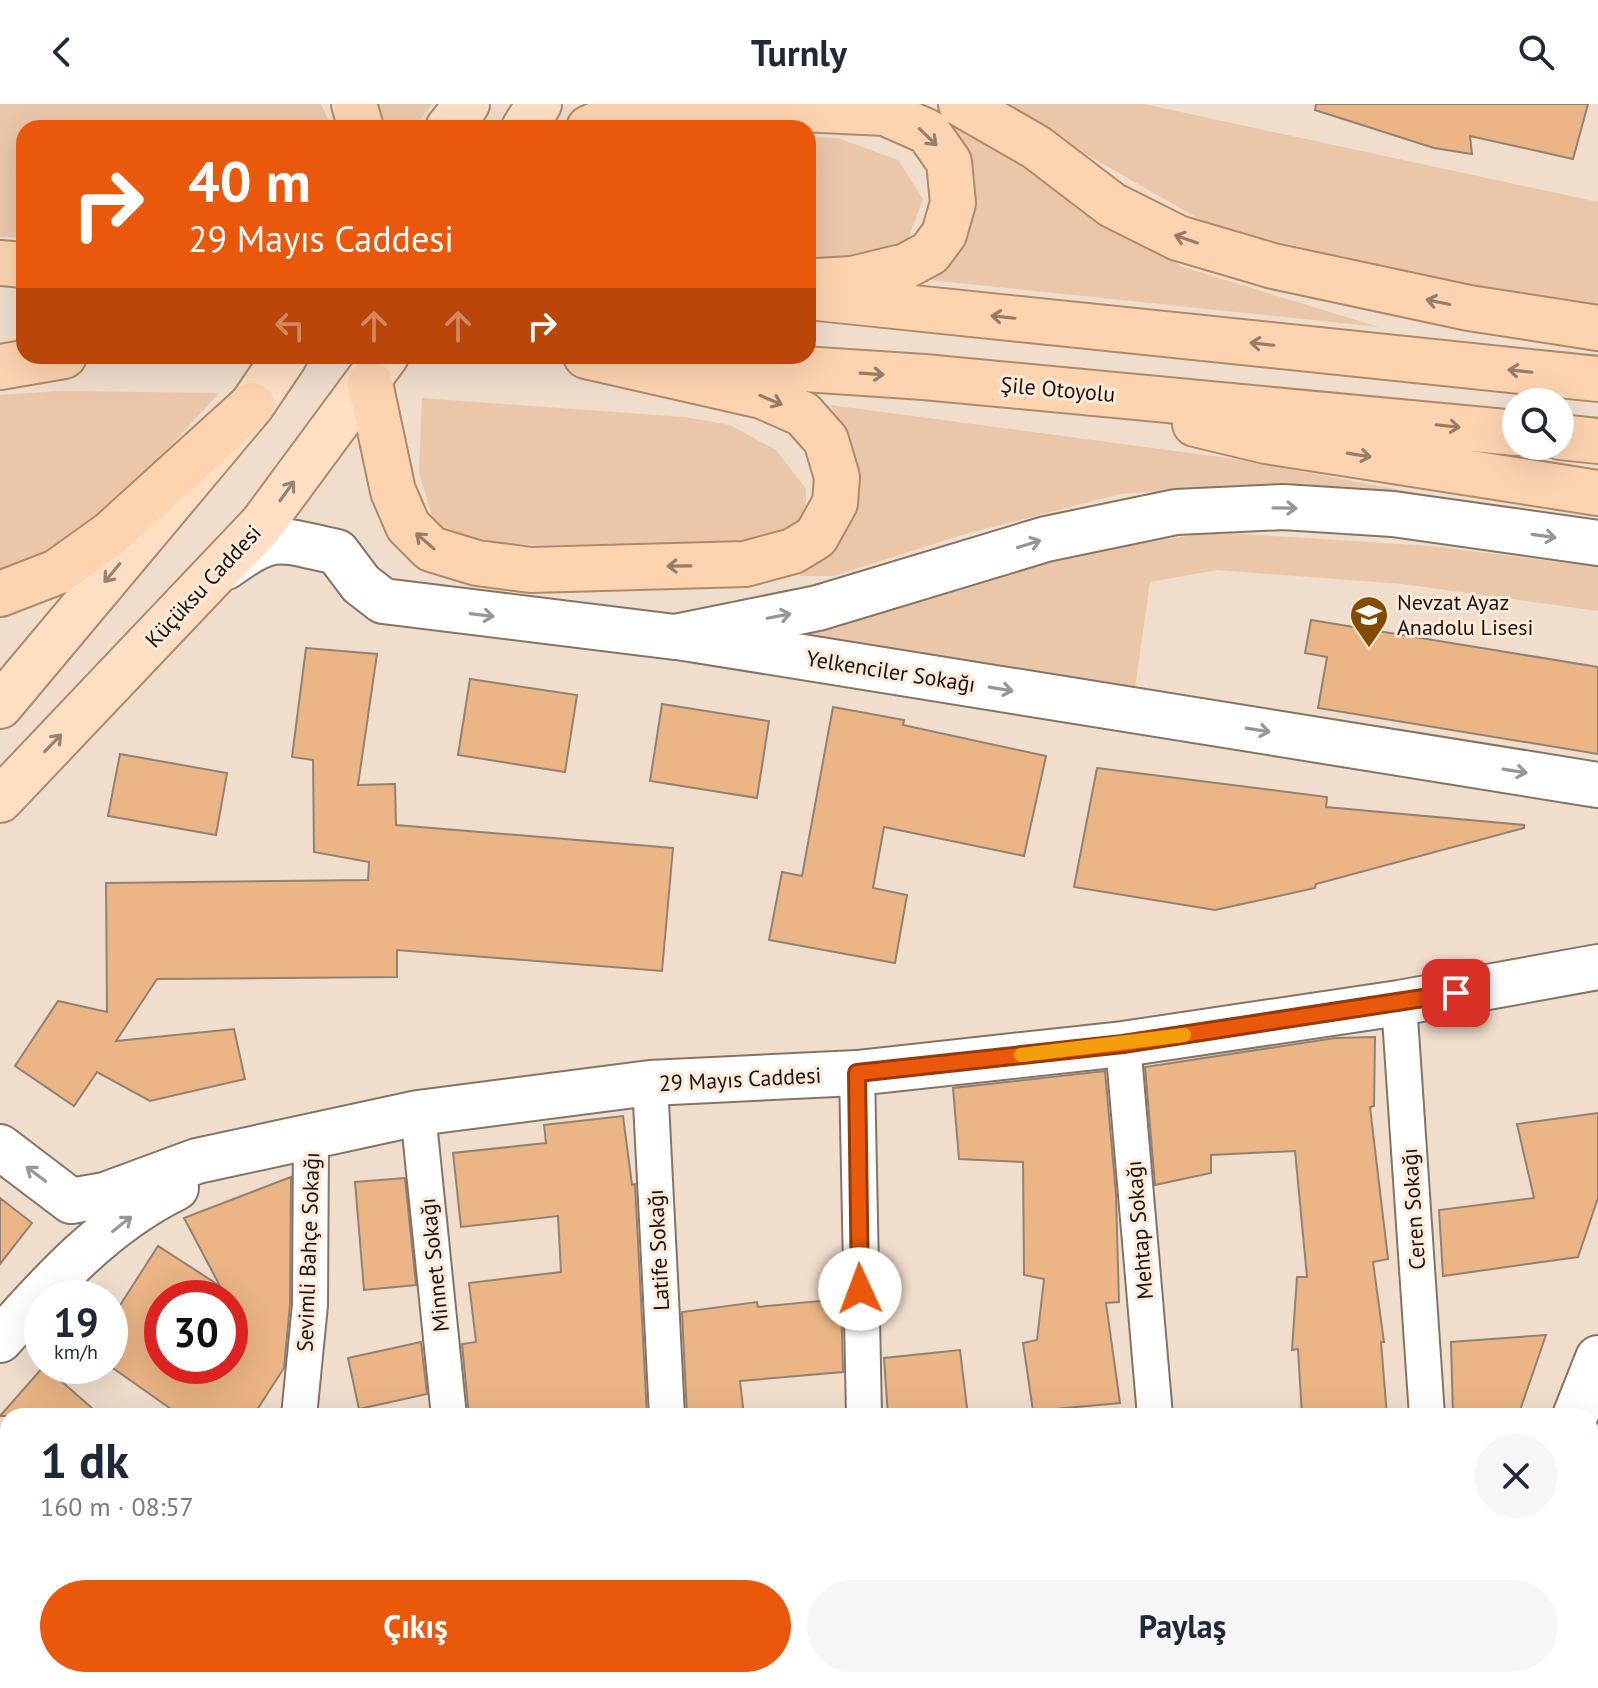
<!DOCTYPE html>
<html lang="tr">
<meta charset="utf-8">
<style>
:root{--surface:#fff;--page:#f6f6f7;--text:#1f2937;--muted:#747a83;--accent:#ea580c}
body{margin:0;font-family:"PT Sans",sans-serif;background:var(--page);color:var(--text);height:100vh;display:flex;flex-direction:column;font-size:30px;white-space:nowrap}
*{box-sizing:border-box;margin:0}
p{font-size:26px;color:var(--muted)}
.icon{flex:none;width:44px;height:44px;fill:none;stroke:currentColor;stroke-width:2;stroke-linecap:round;stroke-linejoin:round}
.map{position:relative;flex:1;overflow:hidden}
.drawer{position:absolute;left:0px;top:1304px;width:1598px;height:280px;display:flex;flex-direction:column;background:var(--surface);border-radius:24px 24px 0 0;box-shadow:0 8px 32px #0002}
.drawer>*{flex:none}
.hud{position:absolute;left:16px;top:16px;width:800px;height:244px;border-radius:24px;box-shadow:0 8px 32px #0002;background:#ea580c;color:#fff;overflow:hidden}
.controls{position:absolute;left:1502px;top:284px;display:grid;gap:16px}
.controls a{display:grid;place-items:center;width:72px;height:72px;border-radius:50%;background:var(--surface);box-shadow:0 8px 32px #0002;font-size:40px}
.speed{position:absolute;left:24px;top:1176px;display:flex;gap:16px;font-size:40px;font-weight:700;text-align:center}
.speed>*{display:grid;place-content:center;width:104px;height:104px;border-radius:50%;background:var(--surface);box-shadow:0 8px 32px #0002;line-height:1}
.speed small{font-size:20px;font-weight:400}
.speed .limit{border:12px solid #d22;background:#fff;color:#111}
.pin{position:absolute;display:grid;place-items:center;width:68px;height:68px;color:#fff;margin:-34px;border-radius:16px;box-shadow:0 4px 12px #0006}
.me{position:absolute;width:88px;margin:-44px;rotate:358deg;stroke-linejoin:round;filter:drop-shadow(0 0 6px #0008)}
.turn{display:flex;align-items:center;gap:28px;height:168px;padding:0 40px;font-size:36px}
.turn .icon{width:104px;height:104px;stroke-width:2.5}
.turn b{display:block;font-size:56px;line-height:68px}
.lanes{display:flex;align-items:center;height:76px;padding:0 40px;background:#0003;justify-content:center;gap:40px;direction:ltr}
.lanes .off{opacity:.35}
.round{display:grid;place-items:center;flex:none;width:84px;height:84px;border-radius:42px;background:var(--page)}
.summary{display:flex;align-items:center;justify-content:space-between;height:136px;padding:0 40px}
h1{font-size:48px;font-weight:700;line-height:60px}
.button{display:flex;gap:16px;margin-top:auto;padding:16px 40px}
.button a{flex:1;height:92px;border-radius:48px;background:var(--accent);color:#fff;font-size:32px;font-weight:700;line-height:92px;text-align:center}
.button a+a{background:var(--page);color:var(--text)}
header{display:flex;justify-content:space-between;align-items:center;height:104px;padding:0 40px;background:var(--surface);font-size:36px;font-weight:700}
.map>svg:first-child{display:block}
.green{fill:#eac7a9}
.building{fill:#ebb585;stroke:#938273;stroke-width:2;fill-rule:evenodd}
.lines{fill:none;stroke-linecap:round;stroke-linejoin:round}
.minor-casing{stroke:#857466;stroke-width:38}
.tertiary-casing{stroke:#857466;stroke-width:48}
.secondary-casing{stroke:#857466;stroke-width:48}
.primary-casing{stroke:#ae8a6a;stroke-width:48}
.trunk-casing{stroke:#ae8a6a;stroke-width:48}
.minor{stroke:#fff;stroke-width:34}
.tertiary{stroke:#fff;stroke-width:44}
.secondary{stroke:#fff;stroke-width:44}
.primary{stroke:#fedfc4;stroke-width:44}
.trunk{stroke:#fed4b0;stroke-width:44}
.oneway{stroke:#977d67}
.oneway2{stroke:#978372}
.oneway3{stroke:#989593}
.route-casing{stroke:#983908;stroke-width:20}
.route{stroke:#ea580c;stroke-width:14}
.slow{stroke:#f59e0b;stroke-width:14}
.labels{text-anchor:middle;dominant-baseline:central;stroke-width:6;stroke-linejoin:round;paint-order:stroke}
.street-label{font-size:22px;fill:#1a130e;stroke:#fdead9}
.poi-label{font-size:22px;fill:#1a130e;stroke:#fdead9;text-anchor:start}
</style>
<header><svg class="icon" aria-label="back" viewBox="0 0 24 24"><path d="M15 5l-7 7 7 7"/></svg>Turnly<svg class="icon" aria-label="search" viewBox="0 0 24 24"><circle cx="10" cy="10" r="6"/><path d="M15 15l6 6"/></svg></header>
<div class="map">
<svg width="1598" height="1584" viewBox="0 0 1598 1584">
<rect width="100%" height="100%" fill="#f0ddcc"/>
<path class="green" d="M0,0h321l11,24h-308v109h-24z
M369,0h63l-19,24h-38z
M998,0h146l454,98v104l-190,-32 -200,-50z
M924,5l23,4 236,154 196,60 -459,-48 38,-31z
M808,33l30,1 60,22 25,39 -18,48 -59,14 -38,-1z
M61,287l158,2 -141,154 -78,28v-180z
M422,294l262,19 46,8 46,25 30,39 -1,33 -26,17 -137,12 -169,-9 -39,-19 -15,-51z
M830,301l405,54 177,33 -165,-7 -127,9 -158,41 -129,41h-34l49,-54 3,-84z
M1212,428l219,14 167,21v44l-196,-27 -185,-14 -67,12 -15,106 -339,-52 244,-76z"/>
<path class="building" d="M1316,0h272l-15,55 -103,-23 2,18 -38,-6 -119,-38z
M1311,516l287,47v87l-280,-46 9,-51 -22,-4z
M306,544l71,6 -19,131 37,-1 1,41 277,23 -11,123 -265,-21v27l-240,2 -41,62 118,-12 11,50 -95,22 -53,-29 -23,34 -59,-40 43,-65 49,11 -1,-129 262,-3 1,-18 -55,-10 -1,-92 -21,-3z
M470,575l107,16 -12,77 -107,-17z
M662,600l107,17 -12,77 -107,-17z
M833,603l71,13 -1,5 143,31 -22,100 -140,-29 -11,61 34,7 -12,68 -126,-23 13,-68 20,4z
M120,650l107,19 -11,62 -108,-19z
M1097,664l230,29 -1,10 198,18v3l-208,56 -1,4 -100,22 -141,-23z
M1375,933l-1,69 -4,1 18,152 -15,3 11,80h-3l6,74h-85l-4,-67 -6,1 5,-73h10l-12,-126 -84,4v18l-56,12 -10,-118 190,-29z
M1105,967l11,123 3,108 -13,1 14,100 -87,8 -10,-68 14,-3 7,-61 -20,-4 -1,-113 -64,-3 -6,-71z
M1598,1009v85l-20,59 -135,19 -4,-66 95,-12 -17,-74z
M623,1012l9,69 3,-1 12,232h-178l-7,-72 14,-2 -7,-59 92,-11 -3,-56 -97,11 -8,-74 93,-10 -2,-18z
M291,1073l-1,127 -6,64 -31,48h-72l-71,-50v-45l48,-75 62,40 -36,-68zM162,1194h68v68h-68z
M405,1074l11,107 -52,5 -9,-108z
M0,1094l32,25 -32,41z
M841,1195l2,73 -103,9 4,35h-57l-5,-104 75,-10 1,5z
M1546,1231l-28,81h-65l-2,-74z
M421,1238l6,52 -68,15 -11,-51z
M960,1246l8,66h-80l-4,-58z
M44,1262l57,50h-101z"/>
<g class="lines">
<defs>
<path id="minor" d="M1399,899l28,413
M1123,940l32,372
M857,969l7,343
M650,979l17,333
M418,1009l31,303
M299,1312l11,-111 1,-169
M0,1428l8,2
M475,1576v8
M685,1576l1,8
M888,1576l1,8
M276,1584v-8
M1151,1584l42,-8"/>
<path id="tertiary" d="M678,533l920,148
M0,1043l71,54
M71,1097l34,-6 92,-34 221,-48 232,-30 207,-10 266,-29 276,-41 199,-36
M0,1236c51,-58 106,-118 176,-152"/>
<path id="secondary" d="M226,463c49,-36 54,-27 111,-15l24,32 22,17 292,36 143,-29 228,-69 130,-27 107,-5 110,7 205,29
M1575,1312l23,-58
M1590,1465l8,-20
M1497,1584l1,-8
M1571,1584v-8"/>
<path id="primary" d="M448,24l19,-24
M524,24l15,-24
M0,602l252,-301 33,-49
M0,696l262,-276 124,-168"/>
<path id="trunk" d="M354,0l7,24
M690,0l195,9 43,19 21,30 4,41 -9,31 -14,19 -24,13 -54,13 -35,2
M961,0l75,43 76,58 66,33 95,28 196,42 129,20
M589,24l39,-18 35,-6
M0,159l24,2
M808,193l790,82
M713,259l211,14 592,56
M0,263l64,-11
M370,279l23,108 15,35 23,23 46,14 54,7 214,-6 48,-13 23,-14 19,-34 2,-26 -11,-37 -23,-26 -41,-18 -176,-40
M1195,320l71,17 332,52
M1560,333l38,4
M0,490l57,-22 53,-38 142,-129"/>
</defs>
<use href="#minor" class="minor-casing"/>
<use href="#tertiary" class="tertiary-casing"/>
<use href="#secondary" class="secondary-casing"/>
<use href="#primary" class="primary-casing"/>
<use href="#trunk" class="trunk-casing"/>
<use href="#minor" class="minor"/>
<use href="#tertiary" class="tertiary"/>
<use href="#secondary" class="secondary"/>
<use href="#primary" class="primary"/>
<use href="#trunk" class="trunk"/>
</g>
<defs><path id="oneway-shaft" d="M-6 0H5M1.5-3L5.5 0L1.5 3" fill="none" stroke-width="1.6" stroke-linecap="round" stroke-linejoin="round" transform="scale(2)"/></defs>
<g class="oneway">
<use href="#oneway-shaft" transform="translate(928 33) rotate(44)"/>
<use href="#oneway-shaft" transform="translate(1186 135) rotate(-161)"/>
<use href="#oneway-shaft" transform="translate(1438 198) rotate(-168)"/>
<use href="#oneway-shaft" transform="translate(1003 213) rotate(-174)"/>
<use href="#oneway-shaft" transform="translate(1262 240) rotate(-174)"/>
<use href="#oneway-shaft" transform="translate(1520 267) rotate(-174)"/>
<use href="#oneway-shaft" transform="translate(872 270) rotate(4)"/>
<use href="#oneway-shaft" transform="translate(771 296) rotate(23)"/>
<use href="#oneway-shaft" transform="translate(1448 322) rotate(6)"/>
<use href="#oneway-shaft" transform="translate(1359 351) rotate(9)"/>
<use href="#oneway-shaft" transform="translate(425 437) rotate(-139)"/>
<use href="#oneway-shaft" transform="translate(679 462) rotate(179)"/>
</g>
<g class="oneway2">
<use href="#oneway-shaft" transform="translate(287 387) rotate(-54)"/>
<use href="#oneway-shaft" transform="translate(112 469) rotate(130)"/>
<use href="#oneway-shaft" transform="translate(53 639) rotate(-46)"/>
</g>
<g class="oneway3">
<use href="#oneway-shaft" transform="translate(1285 404) rotate(1)"/>
<use href="#oneway-shaft" transform="translate(1544 432) rotate(8)"/>
<use href="#oneway-shaft" transform="translate(1029 440) rotate(-17)"/>
<use href="#oneway-shaft" transform="translate(482 511) rotate(7)"/>
<use href="#oneway-shaft" transform="translate(779 512) rotate(-11)"/>
<use href="#oneway-shaft" transform="translate(1001 585) rotate(9)"/>
<use href="#oneway-shaft" transform="translate(1258 626) rotate(9)"/>
<use href="#oneway-shaft" transform="translate(1515 667) rotate(9)"/>
<use href="#oneway-shaft" transform="translate(36 1070) rotate(-143)"/>
<use href="#oneway-shaft" transform="translate(122 1120) rotate(-38)"/>
</g>
<g class="lines">
<defs>
<path id="route" d="M860,1185l-3,-216 266,-29 333,-51"/>
</defs>
<use href="#route" class="route-casing"/>
<use href="#route" class="route"/>
<path class="slow" d="M1021,951l163,-20"/>
</g>
<defs>
<symbol id="school-pin" viewBox="-11 -11 22 30"><path d="M0 17L-7.5 6A9.5 9.5 0 1 1 7.5 6Z" fill="#844a00" stroke="#fdead9"/><path d="M0-5L7-2L0 1L-7-2ZM-4 1L0 2.5L4 1V4Q0 6-4 4Z" fill="#fff"/></symbol>
</defs>
<g fill-rule="evenodd">
<use href="#school-pin" x="1347" y="489" width="44" height="60"/>
</g>
<g class="labels">
<g class="street-label">
<text transform="translate(1058 285) rotate(5)">Şile Otoyolu</text>
<text transform="translate(203 482) rotate(-47)">Küçüksu Caddesi</text>
<text transform="translate(891 567) rotate(9)">Yelkenciler Sokağı</text>
<text transform="translate(740 975) rotate(-3)">29 Mayıs Caddesi</text>
<text transform="translate(1413 1105) rotate(-94)">Ceren Sokağı</text>
<text transform="translate(1139 1126) rotate(-95)">Mehtap Sokağı</text>
<text transform="translate(658 1146) rotate(-93)">Latife Sokağı</text>
<text transform="translate(308 1148) rotate(-88)">Sevimli Bahçe Sokağı</text>
<text transform="translate(434 1161) rotate(-96)">Minnet Sokağı</text>
</g>
<g class="poi-label">
<text x="1397" y="498">Nevzat Ayaz<tspan x="1397" dy="25">Anadolu Lisesi</tspan></text>
</g>
</g>
</svg>
<div class="controls">
<a><svg class="icon" aria-label="search" viewBox="0 0 24 24"><circle cx="10" cy="10" r="6"/><path d="M15 15l6 6"/></svg></a>
</div>
<div class="speed"><div>19<small>km/h</small></div><div class="limit">30</div></div>
<div class="pin" style="left:1456px;top:889px;background:#d93025"><svg class="icon" aria-label="arrive" viewBox="0 0 24 24"><path d="M6 21V4h12l-3 4 3 4H6"/></svg></div>
<svg class="me" style="left:860px;top:1185px" viewBox="-20 -20 40 40"><circle r="19" fill="#fff"/><path d="M0-13L10 11 0 6-10 11z" fill="#ea580c"/></svg>
<div class="hud">
<div class="turn"><svg class="icon" aria-label="right" viewBox="0 0 24 24"><path d="M7 20v-9h11M14 6l5 5-5 5"/></svg><div><b>40 m</b>29 Mayıs Caddesi</div></div>
<div class="lanes"><svg class="icon off" aria-label="left" viewBox="0 0 24 24"><path d="M17 20v-9H6M10 6l-5 5 5 5"/></svg><svg class="icon off" aria-label="ahead" viewBox="0 0 24 24"><path d="M12 20V5M6 11l6-6 6 6"/></svg><svg class="icon off" aria-label="ahead" viewBox="0 0 24 24"><path d="M12 20V5M6 11l6-6 6 6"/></svg><svg class="icon" aria-label="right" viewBox="0 0 24 24"><path d="M7 20v-9h11M14 6l5 5-5 5"/></svg></div>
</div>
<section class="drawer">
<div class="summary"><div><h1>1 dk</h1><p>160 m · 08:57</p></div><a class="round"><svg class="icon" aria-label="close" viewBox="0 0 24 24"><path d="M6 6l12 12M18 6L6 18"/></svg></a></div>
<div class="button"><a>Çıkış</a><a>Paylaş</a></div>
</section>
</div>
